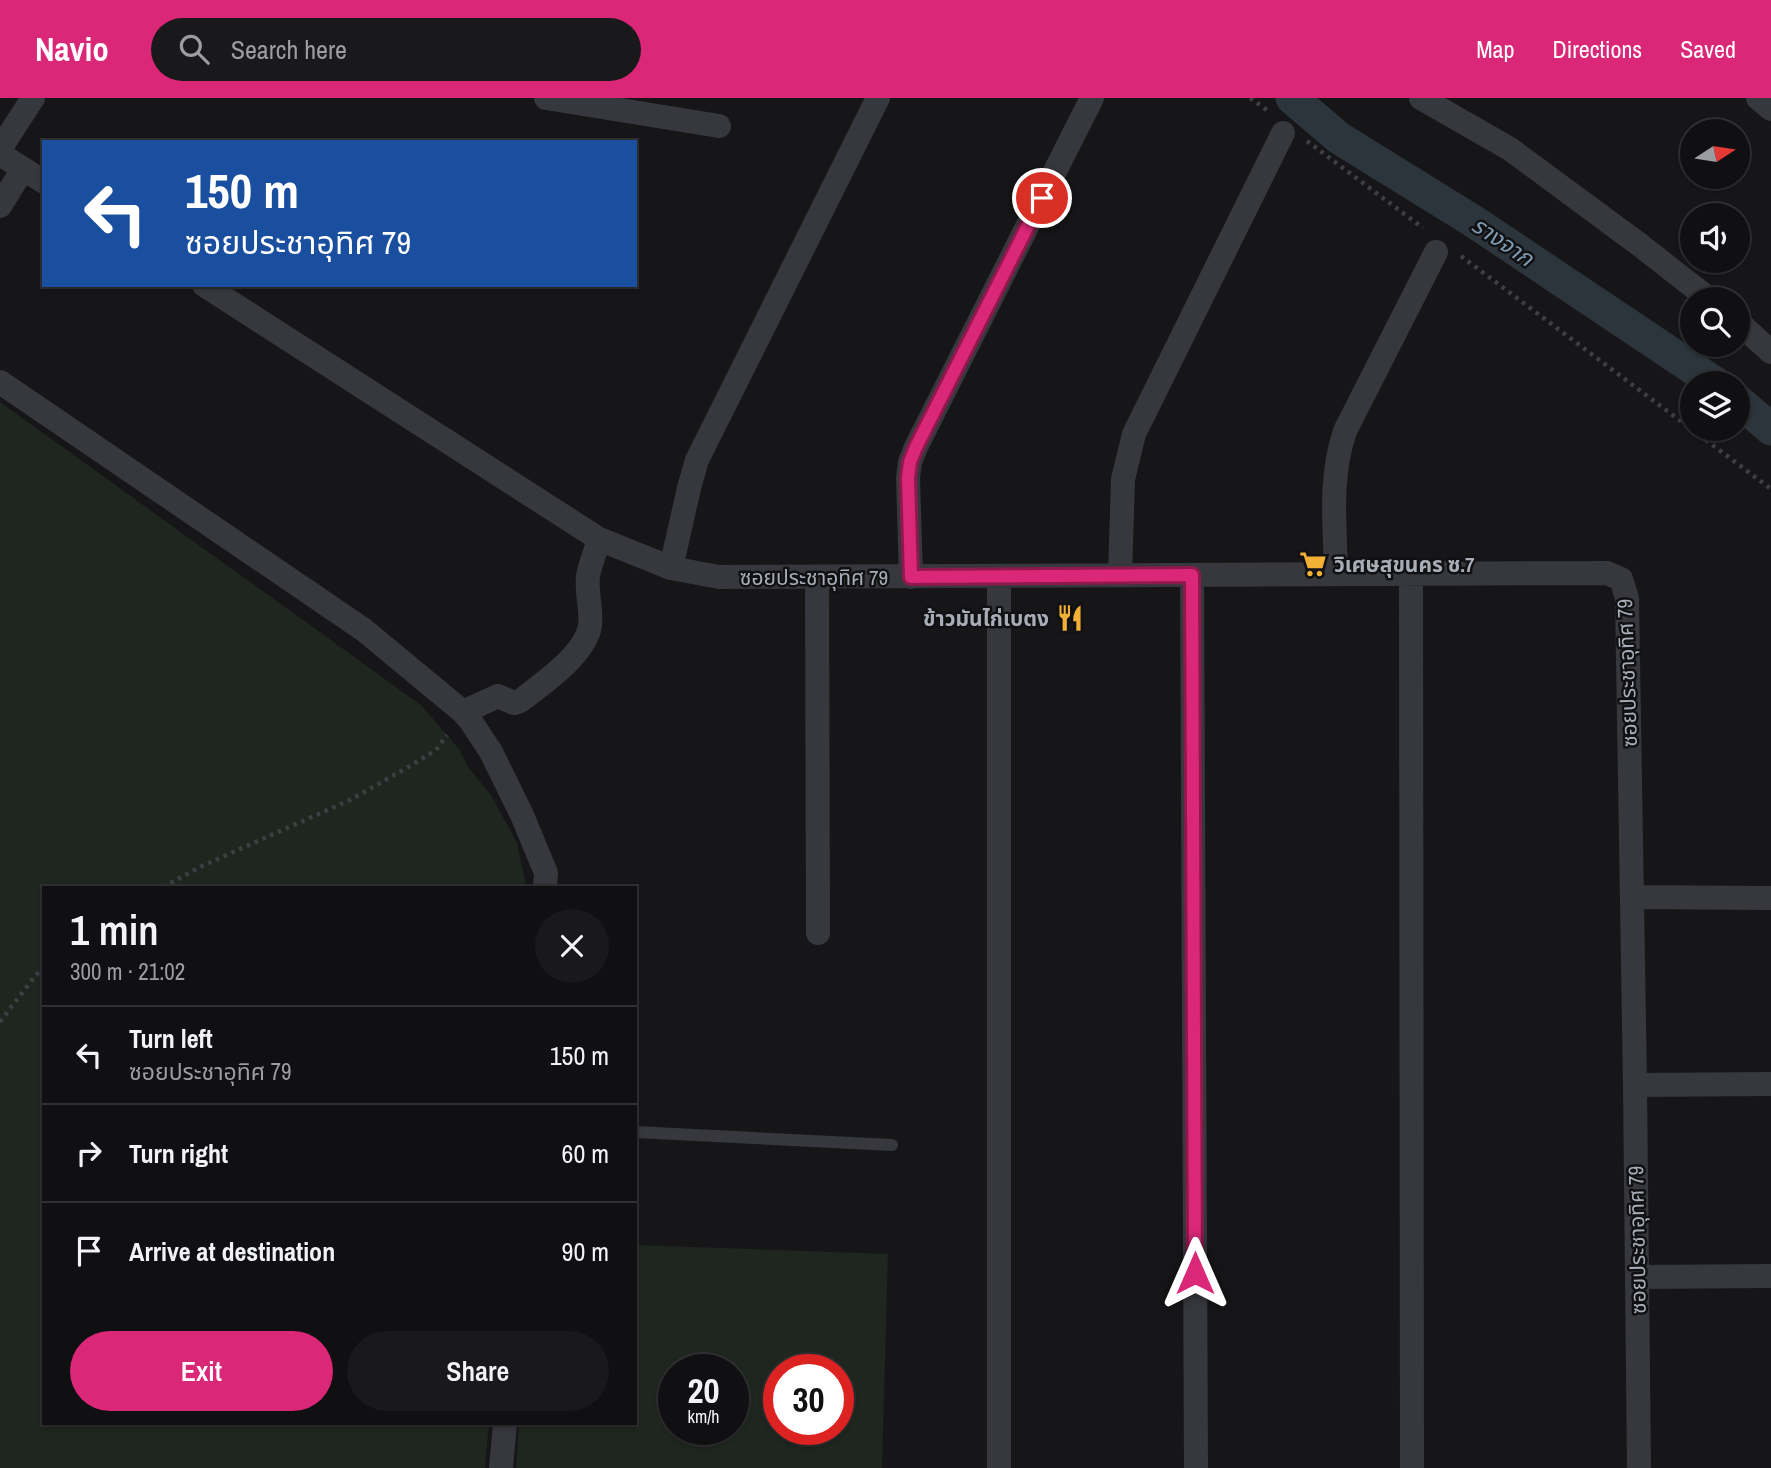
<!DOCTYPE html>
<meta charset="utf-8">
<style>
:root{--surface:#101012;--page:#19191b;--text:#f1f3f6;--muted:#9c9d9f;--line:#303032;--accent:#db2777}
body{margin:0;font-family:"Archivo Narrow","Noto Sans Thai",sans-serif;background:var(--page);color:var(--text);height:100vh;display:flex;flex-direction:column;font-size:26px;white-space:nowrap}
*{box-sizing:border-box;margin:0}
p{font-size:23px;color:var(--muted)}
.icon{flex:none;width:38px;height:38px;fill:none;stroke:currentColor;stroke-width:2;stroke-linecap:round;stroke-linejoin:round}
.map{position:relative;flex:1;overflow:hidden}
.panel{position:absolute;left:42px;top:788px;width:595px;height:539px;display:flex;flex-direction:column;background:var(--surface);border-radius:0px;box-shadow:0 2px 5px #0004,0 0 0 2px var(--line)}
.panel>*{flex:none}
.top-card{position:absolute;left:42px;top:42px;width:595px;height:147px;border-radius:0px;box-shadow:0 2px 5px #0004,0 0 0 2px var(--line);background:#1a4fa0;color:#fff;overflow:hidden}
.needle{width:46px;rotate:78deg}
.tools{position:absolute;left:1680px;top:21px;display:grid;gap:14px}
.tools a{display:grid;place-items:center;width:70px;height:70px;border-radius:50%;background:var(--surface);box-shadow:0 2px 5px #0004,0 0 0 2px var(--line);font-size:35px}
.speed{position:absolute;left:658px;top:1256px;display:flex;gap:14px;font-size:35px;font-weight:700;text-align:center}
.speed>*{display:grid;place-content:center;width:91px;height:91px;border-radius:50%;background:var(--surface);box-shadow:0 2px 5px #0004,0 0 0 2px var(--line);line-height:1}
.speed small{font-size:18px;font-weight:400}
.speed .limit{border:10px solid #d22;background:#fff;color:#111}
.pin{position:absolute;display:grid;place-items:center;width:60px;height:60px;color:#fff;margin:-30px;border:4px solid #fff;border-radius:50%;box-shadow:0 2px 7px #0007}
.me{position:absolute;width:77px;margin:-38px;rotate:0deg;stroke-linejoin:round;filter:drop-shadow(0 0 5px #0008)}
.turn{display:flex;align-items:center;gap:24px;height:147px;padding:0 28px;font-size:32px}
.turn .icon{width:91px;height:91px;stroke-width:2.5}
.turn b{display:block;font-size:49px;line-height:60px}
.round{display:grid;place-items:center;flex:none;width:74px;height:74px;border-radius:37px;background:var(--page)}
.head{display:flex;align-items:center;justify-content:space-between;height:119px;padding:0 28px}
h1{font-size:42px;font-weight:600;line-height:52px}
.action{display:flex;gap:14px;margin-top:auto;padding:14px 28px}
.action a{flex:1;height:80px;border-radius:42px;background:var(--accent);color:#fff;font-size:28px;font-weight:600;line-height:80px;text-align:center}
.action a+a{background:var(--page);color:var(--text)}
ul{padding:0;list-style:none}
li{display:flex;align-items:center;gap:21px;height:98px;padding:0 28px;border-top:2px solid var(--line)}
li div{flex:1}
li b{display:block;font-size:26px}
li em{font-style:normal}
header{display:flex;align-items:center;gap:42px;box-sizing:border-box;height:98px;padding:0 35px;background:var(--accent);color:#fff}
header strong{font-size:33px}
nav{display:flex;gap:38px;margin-inline-start:auto;font-size:24px}
.search{width:490px;height:63px;background:var(--page);display:flex;align-items:center;gap:18px;box-sizing:border-box;padding:0 24px;border-radius:38px;color:var(--muted);font-size:26px}
.map>svg:first-child{display:block}
.green{fill:#1e261f;fill-rule:evenodd}
.lines{fill:none;stroke-linecap:round;stroke-linejoin:round}
.canal{stroke:#2c353c;stroke-width:33}
.path{stroke:#3d3f44;stroke-width:4.5;stroke-dasharray:3.5 5;stroke-linecap:butt}
.service{stroke:#37383d;stroke-width:12}
.minor{stroke:#37383d;stroke-width:24}
.route-casing{stroke:#8e194d;stroke-width:18}
.route{stroke:#db2777;stroke-width:12}
.labels{text-anchor:middle;dominant-baseline:central;stroke-width:5;stroke-linejoin:round;paint-order:stroke}
.poi-label{font-size:21px;font-weight:bold;fill:#a8adb8;stroke:#111113;text-anchor:start}
.street-label{font-size:21px;fill:#a8adb8;stroke:#111113}
.water-label{font-size:23px;font-style:italic;fill:#7f9bb3;stroke:#111113}
</style>
<header>
<strong>Navio</strong>
<div class="search"><svg class="icon" aria-label="search" viewBox="0 0 24 24"><circle cx="10" cy="10" r="6"/><path d="M15 15l6 6"/></svg>Search here</div>
<nav><a>Map</a><a>Directions</a><a>Saved</a></nav>
</header>
<div class="map">
<svg width="1771" height="1370" viewBox="0 0 1771 1370">
<rect width="100%" height="100%" fill="#161618"/>
<path class="green" d="M0,304l421,303 38,44 9,18 23,28 26,48 9,42v2h-482v536h445l-4,45h-485z
M635,1147l253,9 -6,214h-366l3,-45h116zM674,1272h59v60h-59zM779,1272h59v60h-59z"/>
<g class="lines">
<path class="canal" d="M1292,0l47,40 134,83 242,162
M1738,303l33,28"/>
<path class="path" d="M1250,0l17,12
M1307,43l116,87
M1461,158l310,233
M163,789l41,-22 146,-65 60,-34 26,-16 11,-15
M0,924l35,-46 9,-9"/>
<path class="service" d="M635,1034l257,13"/>
<path class="minor" d="M546,0l173,28
M1421,0l89,51 130,96 69,54
M1758,0l13,11
M0,51l33,-51
M0,56l44,28
M0,108l23,-37
M204,187l395,254 72,29 48,9 888,-4 14,6 6,19 8,487 4,383
M1738,224l33,30
M0,284l364,248 99,82 7,8 21,32 31,63 24,58 -1,14
M671,470l18,-80 8,-28 181,-362
M1336,476c-1,-48 -7,-96 9,-143l91,-179
M1411,476l1,894
M1120,477l3,-96 11,-45 149,-301
M1192,477l4,893
M817,479l1,356
M911,479l-3,-99 2,-16 6,-15 176,-349
M463,614l35,-16 16,7 6,-2c22,-17 65,-46 70,-75 2,-17 -4,-33 -2,-50 2,-12 8,-25 11,-37
M1632,799l139,1
M1635,987l136,-1
M1637,1179l134,-1
M501,1370l4,-45
M999,1370v-892"/>
</g>
<g class="lines">
<defs>
<path id="route" d="M1042,100l-126,249 -6,15 -2,16 3,99 281,-2 3,698"/>
</defs>
<use href="#route" class="route-casing"/>
<use href="#route" class="route"/>
</g>
<defs>
<symbol id="supermarket-bare" viewBox="-9 -9 18 18"><path d="M-6-5.5h2.5l.6 2H6L4.5 2H-2.5L-4.4-4H-6ZM-1.5 3.2a1.3 1.3 0 1 0 .1 0ZM3 3.2a1.3 1.3 0 1 0 .1 0Z" fill="#f2b134" stroke="#111113" stroke-width="2.5" paint-order="stroke"/></symbol>
<symbol id="restaurant-bare" viewBox="-9 -9 18 18"><path d="M-5-6h1v4h1v-4h1v4h1v-4h1v5L-1.5 .5V6h-2V.5L-5-1ZM5-6V6H3V1.5H1.5Q1.5-4 5-6Z" fill="#f2b134" stroke="#111113" stroke-width="2.5" paint-order="stroke"/></symbol>
</defs>
<g fill-rule="evenodd">
<use href="#supermarket-bare" x="1294" y="447" width="38" height="38"/>
<use href="#restaurant-bare" x="1051" y="501" width="38" height="38"/>
</g>
<g class="labels">
<g class="poi-label">
<text x="1334" y="466">วิเศษสุขนคร ซ.7</text>
<text x="1049" y="520" text-anchor="end">ข้าวมันไก่เบตง</text>
</g>
<g class="street-label">
<text x="814" y="479">ซอยประชาอุทิศ 79</text>
<text transform="translate(1627 575) rotate(-92)">ซอยประชาอุทิศ 79</text>
<text transform="translate(1637 1142) rotate(-91)">ซอยประชาอุทิศ 79</text>
</g>
<g class="water-label">
<text transform="translate(1503 143) rotate(34)">รางจาก</text>
</g>
</g>
</svg>
<div class="tools">
<a><svg class="needle" viewBox="-14 -14 28 28"><path d="M0-13l5 13h-10z" fill="#e53935"/><path d="M0 13l5-13h-10z" fill="#9c9d9f"/></svg></a>
<a><svg class="icon" aria-label="sound" viewBox="0 0 24 24"><path d="M4 9h4l5-4v14l-5-4H4zM17 9q2 3 0 6"/></svg></a>
<a><svg class="icon" aria-label="search" viewBox="0 0 24 24"><circle cx="10" cy="10" r="6"/><path d="M15 15l6 6"/></svg></a>
<a><svg class="icon" aria-label="layers" viewBox="0 0 24 24"><path d="M12 4l9 5-9 5-9-5zM3 14l9 5 9-5"/></svg></a>
</div>
<div class="speed"><div>20<small>km/h</small></div><div class="limit">30</div></div>
<div class="pin" style="left:1042px;top:100px;background:#d93025"><svg class="icon" aria-label="arrive" viewBox="0 0 24 24"><path d="M6 21V4h12l-3 4 3 4H6"/></svg></div>
<svg class="me" style="left:1195px;top:1175px" viewBox="-20 -20 40 40"><path d="M0-17L14 15 0 8-14 15z" fill="#db2777" stroke="#fff" stroke-width="4"/></svg>
<div class="top-card">
<div class="turn"><svg class="icon" aria-label="left" viewBox="0 0 24 24"><path d="M17 20v-9H6M10 6l-5 5 5 5"/></svg><div><b>150 m</b>ซอยประชาอุทิศ 79</div></div>
</div>
<section class="panel">
<div class="head"><div><h1>1 min</h1><p>300 m · 21:02</p></div><a class="round"><svg class="icon" aria-label="close" viewBox="0 0 24 24"><path d="M6 6l12 12M18 6L6 18"/></svg></a></div>
<ul>
<li><svg class="icon" aria-label="left" viewBox="0 0 24 24"><path d="M17 20v-9H6M10 6l-5 5 5 5"/></svg><div><b>Turn left</b><p>ซอยประชาอุทิศ 79</p></div><em>150 m</em></li>
<li><svg class="icon" aria-label="right" viewBox="0 0 24 24"><path d="M7 20v-9h11M14 6l5 5-5 5"/></svg><div><b>Turn right</b></div><em>60 m</em></li>
<li><svg class="icon" aria-label="arrive" viewBox="0 0 24 24"><path d="M6 21V4h12l-3 4 3 4H6"/></svg><div><b>Arrive at destination</b></div><em>90 m</em></li>
</ul>
<div class="action"><a>Exit</a><a>Share</a></div>
</section>
</div>
